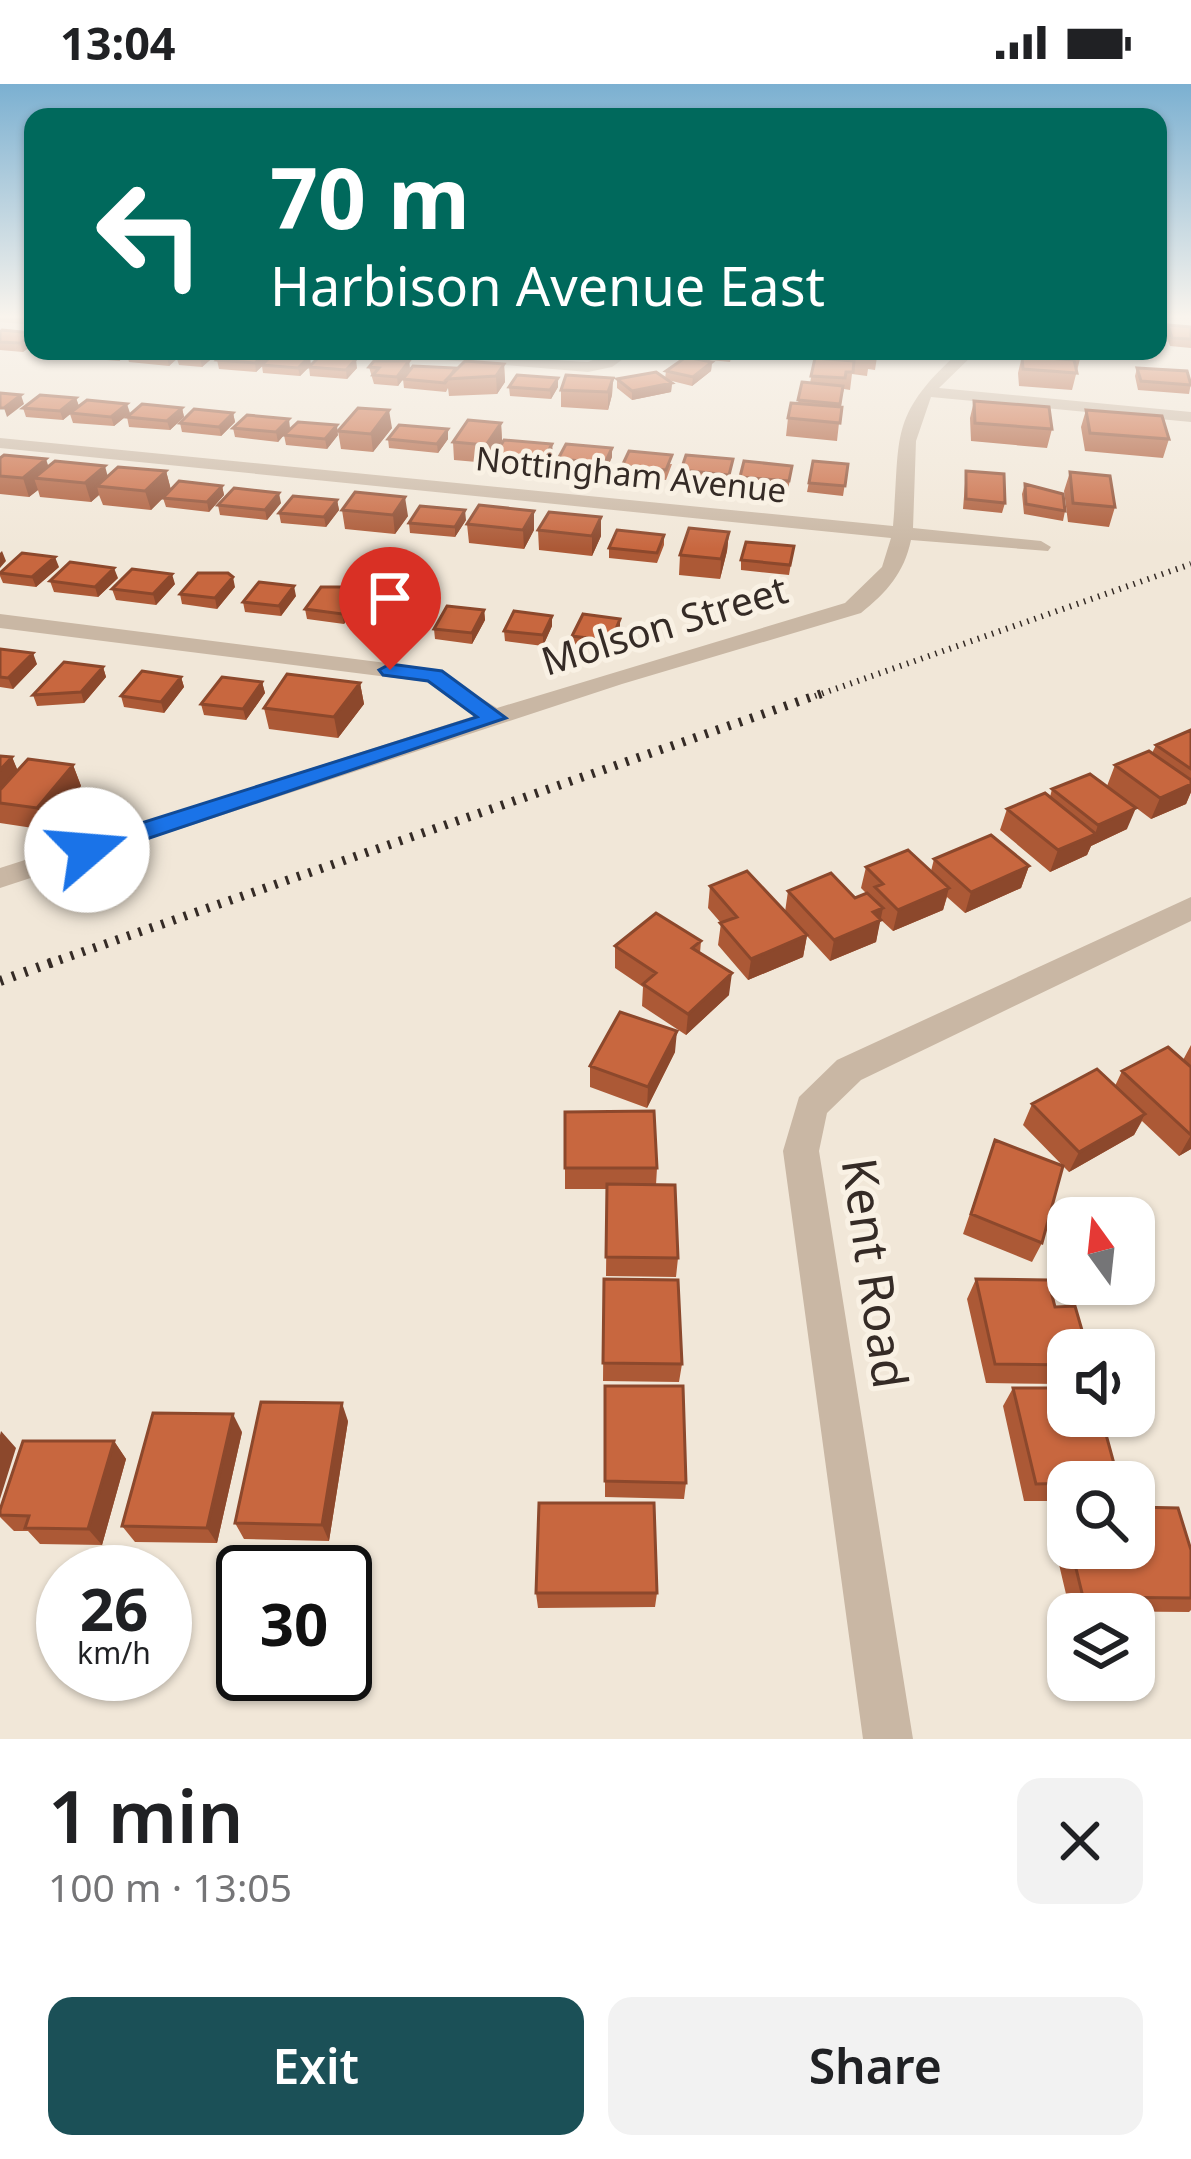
<!DOCTYPE html>
<meta charset="utf-8">
<style>
:root{--surface:#fff;--page:#f2f2f2;--text:#202124;--muted:#757577;--accent:#1b5057}
body{margin:0;font-family:"Noto Sans",sans-serif;background:var(--page);color:var(--text);height:100vh;display:flex;flex-direction:column;font-size:45px;white-space:nowrap}
*{box-sizing:border-box;margin:0}
p{font-size:39px;color:var(--muted)}
.icon{flex:none;width:66px;height:66px;fill:none;stroke:currentColor;stroke-width:2;stroke-linecap:round;stroke-linejoin:round}
.map{position:relative;height:1655px;overflow:hidden}
.side{display:flex;flex-direction:column;background:var(--surface);flex:1}
.side>*{flex:none}
.guide{position:absolute;left:24px;top:24px;width:1143px;height:252px;border-radius:24px;box-shadow:0 3px 9px #0004;background:#00695c;color:#fff;overflow:hidden}
.needle{width:78px;rotate:345deg}
.fabs{position:absolute;left:1047px;top:1113px;display:grid;gap:24px}
.fabs a{display:grid;place-items:center;width:108px;height:108px;border-radius:24px;background:var(--surface);box-shadow:0 3px 9px #0004;font-size:60px}
.speed{position:absolute;left:36px;top:1461px;display:flex;gap:24px;font-size:60px;font-weight:700;text-align:center}
.speed>*{display:grid;place-content:center;width:156px;height:156px;border-radius:50%;background:var(--surface);box-shadow:0 3px 9px #0004;line-height:1}
.speed small{font-size:30px;font-weight:400}
.speed .limit{border:6px solid #111;border-radius:18px;background:#fff;color:#111}
.pin{position:absolute;display:grid;place-items:center;width:102px;height:102px;color:#fff;margin:-123px -51px;border-radius:50% 50% 50% 0;rotate:-45deg;box-shadow:0 0 12px #0007}
.pin .icon{rotate:45deg}
.me{position:absolute;width:132px;margin:-66px;rotate:72deg;stroke-linejoin:round;filter:drop-shadow(0 0 9px #0008)}
.turn{display:flex;align-items:center;gap:42px;height:252px;padding:0 48px;font-size:54px}
.turn .icon{width:156px;height:156px;stroke-width:2.5}
.turn b{display:block;font-size:84px;line-height:102px}
.round{display:grid;place-items:center;flex:none;width:126px;height:126px;border-radius:24px;background:var(--page)}
.headline{display:flex;align-items:center;justify-content:space-between;height:204px;padding:0 48px}
h1{font-size:72px;font-weight:600;line-height:90px}
.cta{display:flex;gap:24px;margin-top:auto;padding:24px 48px}
.cta a{flex:1;height:138px;border-radius:24px;background:var(--accent);color:#fff;font-size:48px;font-weight:600;line-height:138px;text-align:center}
.cta a+a{background:var(--page);color:var(--text)}
.status{display:flex;justify-content:space-between;align-items:center;height:84px;padding:0 60px;background:var(--surface);direction:ltr}
.status svg{height:33px;fill:currentColor}
.map>svg:first-child{display:block}
.lines{fill:none;stroke-linecap:round;stroke-linejoin:round}
.minor{fill:#c9b7a4;fill-rule:evenodd}
.rail-far2{stroke:#352b26;stroke-width:6;stroke-dasharray:1.5 6;stroke-linecap:butt}
.rail-far1{stroke:#352b26;stroke-width:9;stroke-dasharray:3 9;stroke-linecap:butt}
.rail{stroke:#352b26;stroke-width:10;stroke-dasharray:3 10;stroke-linecap:butt}
.wall{fill:#ac5936}
.shaded-wall{fill:#8c482c}
.building{fill:#c8673f;stroke:#8c482c;stroke-width:3}
.route{fill:#1a73e8;stroke:#114b97;stroke-width:3}
.labels{text-anchor:middle;dominant-baseline:central;stroke-width:10;stroke-linejoin:round;paint-order:stroke}
.far-street-label{font-size:33px;fill:#352b26;stroke:#f9f1e4}
.street-label{font-size:39px;fill:#352b26;stroke:#f9f1e4}
.near-street-label{font-size:48px;fill:#352b26;stroke:#f9f1e4}
</style>
<div class="status"><b>13:04</b><svg viewBox="0 0 49 12"><path d="M0 12V9h3v3zM5 12V6h3v6zM10 12V3h3v9zM15 12V0h3v12zM26 1h20v11H26zM47 4h2v5h-2z"/></svg></div>
<div class="map">
<svg width="1191" height="1655" viewBox="0 0 1191 1655">
<rect width="100%" height="100%" fill="#f1e7d8"/>
<g class="lines">
<path class="minor" d="M0,233h33v8l-33,-3z
M388,267l200,11 27,-11h19l-22,16 -24,5 -192,-16z
M960,267h17l-38,37 252,24v10l-260,-25 -15,44 -3,87 128,13 10,6 -3,4 -137,-11c-7,33 -24,52 -50,73l-239,71 -622,204v-20l474,-152 -47,-34 -427,-54v-14l434,55 63,39 348,-105 37,-36 9,-29 -891,-90v-10l893,88c8,-90 -6,-109 67,-175z
M1191,813v24l-330,159 -34,33 -8,38 94,588h-50l-80,-588 16,-54 38,-37z"/>
<path class="rail-far2" d="M815,612l376,-132"/>
<path class="rail-far1" d="M48,880l775,-271"/>
<path class="rail" d="M0,897l56,-20"/>
</g>
<path class="wall" d="M1168,241l23,2v21l-21,-2 -5,-13z
M0,248l33,1 -10,19 -23,-2z
M35,267h43l-8,6 -34,-3z
M79,267h139v2l-16,14 -23,-2 -2,-6 -8,7 -40,-4 -2,-7 -8,6 -38,-3z
M701,267h32l-3,11 -30,-3z
M838,267h53l-1,7 -13,-1 -2,13 -7,-1 -1,7 -15,-2 -2,16 -6,-1 -2,7 -5,45 -51,-5 2,-18 10,-15 4,-21 8,1 5,-25 21,2z
M1035,267h45l1,4 -9,35 -53,-4 -1,-13 4,-17 12,1z
M267,268l1,7 43,6 46,3 -10,11 -37,-3 -1,-9 -9,9 -37,-3 -1,-7 -6,6 -37,-3 -2,-9z
M409,277l1,9h46l48,-6 1,18 -8,12 -48,2 -1,-8 -2,4 -42,-4 -1,-9 -5,7 -24,-2 -5,-17z
M712,278l-1,9 -19,15 -24,-6 4,3 -1,9 -39,8 -15,-12v-9h48l1,-8z
M1137,284l54,15 -2,11 -51,-4 -3,-14z
M613,294l-1,17 -4,15 -47,-3v-17z
M509,303h49l-7,12 -41,-3z
M76,314l3,8 51,7 -16,13 -41,-3 -3,-9 -7,6 -37,-3 -3,-9z
M974,317l78,28 -5,19 -76,-7 -1,-23z
M182,324l2,9 -14,13 -41,-3 -2,-10z
M1086,326l83,29 -6,19 -78,-7 -4,-24z
M233,329l2,9 -14,14 -39,-4 -2,-9z
M501,339l1,18 -14,22 -34,-3 -1,-18z
M233,344h57l-12,14 -43,-5z
M392,344l-19,24 -32,-3 -3,-18z
M284,351h54l-11,14 -41,-4z
M388,355h60l-10,14 -49,-5z
M553,369l-9,15 -48,-4 -1,-9z
M612,373l-7,16 -47,-5v-9z
M0,374l108,18 58,-5 5,19 -20,20 -48,-5 -4,-10 -8,7 -51,-5 -2,-7 -9,7 -29,-3z
M733,375l-5,25 -48,-4 1,-10z
M813,377l35,3 -5,32 -36,-4z
M672,380l-6,16 -44,-4v-10z
M792,382l-4,25 -49,-5 1,-9z
M966,387l39,32 -3,10 -39,-4z
M1070,388l45,35 -6,20 -41,-5 -4,-31z
M1025,400l40,27 -2,10 -39,-7 -2,-20z
M222,402l2,9 -15,17 -43,-5 -3,-9z
M337,416l2,10 -13,17 -45,-4 -2,-10z
M281,419l-14,17 -47,-5 -2,-10z
M342,426l66,6 -13,18 -50,-5z
M466,436l-11,17 -45,-4 -1,-10z
M467,440l67,6 -10,19 -55,-6z
M538,446l63,6 -9,20 -53,-6z
M729,448l-2,19 -7,28 -41,-4 1,-20z
M664,451v10l-7,18 -48,-5v-10z
M794,462l-5,29 -48,-5v-10z
M59,483l-23,20 -33,-4 -3,-7v-4z
M118,494l-20,19 -44,-5 -4,-11z
M175,500l-19,21 -40,-5 -4,-11z
M235,503l-18,22 -35,-5 -2,-10z
M296,512l-15,20 -36,-4 -2,-10z
M358,518l-14,22 -37,-5 -2,-10z
M419,519l1,10 -13,23 -37,-4 -2,-11z
M484,526l1,10 -13,24 -37,-5 -1,-10z
M552,532v10l-9,20 -38,-5 -1,-10z
M620,535v10l-9,23 -39,-5v-11z
M0,565l37,15 -24,25 -13,-2z
M103,583l3,10 -22,26 -47,3 -4,-11z
M181,593l3,10 -20,26 -40,-6 -3,-11z
M262,598l3,11 -19,27 -42,-5 -3,-11z
M360,599l4,21 -26,34 -69,-9 -5,-21z
M1191,646v62l-5,12 -35,15 -44,-33 8,-21 37,-12 4,-8z
M12,673l5,13 56,-5 8,21 -35,44 -46,-7v-20z
M1052,705l75,40 -36,17 -4,9 -37,17 -50,-42 7,-21 43,-12z
M934,775l95,7 -8,22 -56,25 -18,-16 -4,13 -50,21 -13,-12 -4,23 -46,19 -23,-25 -4,21 -55,23 -30,-35 3,-22 -13,-15 2,-22 75,26 3,-21 67,7 11,-5 -5,-5 5,-21 65,4z
M701,857l-1,12 29,42 -43,40 -44,-29 1,-19 -28,-19v-22z
M1191,961v104l-12,7 -37,-35 -8,14 -65,37 -6,-6 -21,77 -10,19 -69,-28 32,-94 68,26 -40,-41 9,-21 83,-18 7,-15 61,-11z
M675,968l-28,56 -57,-21v-21z
M565,1084h92l-1,17 22,73 -2,19 -70,-1 1,-87h-42z
M604,1195l78,85 -3,18 -76,-1z
M976,1195l79,28 31,37 -4,6h-14v22l-7,12 -75,-1 -19,-84z
M605,1302l81,97 -2,16 -79,-2z
M1013,1304l55,94v19h-44l-21,-95z
M348,1337l-19,120 -85,-2 -9,-16z
M242,1348l-25,111 -82,-1 -13,-16z
M114,1357l12,18 -24,86 -62,-1 -12,-13h-14l-14,-14v-7z
M1061,1422h7v42l123,2v60l-2,2 -119,-1 -21,-89z
M536,1509h121l-2,14 -117,1z"/>
<path class="shaded-wall" d="M33,251v10l-10,7 -3,-9z
M119,267h13l-13,10 -2,-8z
M174,267h10l-15,15 -2,-9z
M209,267h9v2l-16,14 -2,-9z
M267,268l1,9 -12,11 -1,-9z
M310,272l1,9 -11,11 -2,-8z
M356,275l1,9 -10,11 -1,-9z
M409,277l1,9 -12,16 -1,-9z
M712,278l-1,9 -19,15 1,-9z
M504,280l1,18 -8,12 -1,-18z
M558,294v9l-7,12 -1,-9z
M613,294l-1,17 -4,15v-18z
M672,299l-1,9 -39,8v-9z
M21,311l3,9 -17,13 -3,-9z
M76,314l3,9 -16,13 -3,-9z
M127,320l3,9 -16,13 -3,-9z
M182,324l2,9 -14,13 -3,-9z
M389,326l3,18 -19,24 -2,-18z
M233,329l2,9 -14,14 -2,-9z
M289,335l1,9 -12,14 -2,-10z
M501,339l1,18 -14,22 -2,-18z
M337,341l1,10 -11,14 -2,-10z
M448,345v10l-10,14 -1,-9z
M552,360l1,9 -9,15v-9z
M612,364v9l-7,16v-10z
M46,375l6,18 -18,1 4,12 -9,7 -6,-19z
M105,382l5,19 -13,1 2,9 -8,7 -6,-19z
M166,387l5,19 -20,20 -6,-19z
M222,402l2,9 -15,17 -2,-10z
M279,409l2,10 -14,17 -2,-10z
M405,413l3,19 -13,18 -2,-19z
M337,416l2,10 -13,17 -2,-10z
M465,426l1,10 -11,17v-10z
M534,427v19l-10,19 -1,-19z
M601,433v19l-9,20v-20z
M729,448l-2,19 -7,28 1,-20z
M2,467l4,10 -6,7v-15z
M55,473l4,10 -23,20 -4,-10z
M114,484l4,10 -20,19 -3,-10z
M172,490l3,10 -19,21 -3,-11z
M233,493l2,10 -18,22 -2,-11z
M294,502l2,10 -15,20 -2,-10z
M357,507l1,11 -14,22 -2,-10z
M419,519l1,10 -13,23 -2,-11z
M484,526l1,10 -13,24v-11z
M552,532v10l-9,20v-11z
M620,535v10l-9,23v-11z
M33,569l4,11 -24,25 -5,-11z
M103,583l3,10 -22,26 -3,-11z
M181,593l3,10 -20,26 -3,-11z
M262,598l3,11 -19,27 -3,-11z
M360,599l4,21 -26,34 -4,-21z
M12,673l9,21 -21,24v-32z
M73,681l8,21 -35,44 -9,-22z
M1191,693v15l-5,12 -35,15 9,-21 27,-12z
M1136,724l-9,21 -36,17 -4,9 -37,17 8,-22 37,-16 3,-9z
M1029,782l-8,22 -56,25 6,-21z
M949,804l-6,22 -50,21 5,-21z
M883,824l-7,34 -46,19 4,-21 39,-28z
M807,851l-4,22 -55,23 3,-21z
M732,889l-3,22 -43,40 2,-21z
M677,947l-2,21 -28,56 1,-21z
M1145,1030l-11,21 -65,37 10,-20z
M1191,1051v14l-12,7z
M342,1319l6,18 -19,120 -7,-16z
M233,1330l9,18 -25,111 -10,-15z
M1,1347l15,17 -16,51v-64z
M114,1357l12,18 -24,86 -14,-16z"/>
<path class="building" d="M1168,241l23,2v12l-19,-1z
M2,246l31,3v2l-13,8 -20,-1v-10z
M130,267h44l-7,6 -40,-4z
M183,267h26l-9,7 -23,-2z
M227,267h27l13,1 -12,11 -38,-3z
M838,267h40l-1,2 -6,-1 -1,6 -33,-2z
M1039,267h41l1,4 -42,-3z
M274,269l36,3 -12,12 -36,-3z
M320,272l36,3 -10,11 -37,-3z
M1022,272l52,4 3,13 -54,-4z
M686,273l26,5 -19,15 -27,-6z
M815,274l39,3 -1,11h-7l-1,6 -34,-2z
M374,277h35l-12,16 -24,-2 6,-7 -10,-1z
M465,277l39,3 -8,12 -49,3z
M413,282l43,2 -11,15 -42,-4z
M1137,284l50,3 4,14 -50,-4z
M656,288l16,11 -40,8 -15,-12z
M517,291l41,3 -8,12 -41,-3z
M566,291l47,3 -5,14 -47,-2z
M802,298l41,4 -3,18 -42,-4z
M0,309l21,2 -17,13h-4z
M40,311l36,3 -16,13 -37,-3z
M87,316l40,4 -16,13 -41,-4z
M974,317l75,6 3,22 -77,-6z
M791,319l51,4 -2,16 -52,-5z
M142,320l40,4 -15,13 -40,-4z
M358,324l31,2 -18,24 -33,-3z
M194,325l39,4 -14,14 -39,-4z
M1086,326l76,6 7,23 -79,-6z
M247,331l42,4 -13,13 -43,-4z
M468,336l33,3 -15,22 -33,-3z
M298,338l39,3 -12,14 -41,-4z
M399,341l49,4 -11,15 -49,-5z
M504,356l48,4 -8,15 -49,-4z
M566,360l46,4 -7,15 -47,-4z
M629,367l43,4 -6,15 -44,-4z
M4,371l42,4 -23,19 -23,-2v-18z
M686,371l47,4 -4,16 -48,-5z
M55,377l50,5 -20,17 -51,-5z
M744,377l48,5 -3,15 -49,-4z
M813,377l35,3 -3,22 -36,-3z
M118,383l48,4 -21,20 -48,-5z
M966,387l38,3 1,29 -39,-4z
M1070,388l40,4 5,31 -42,-4z
M179,397l43,5 -15,16 -44,-4z
M1025,400l38,10 2,17 -39,-7z
M234,404l45,5 -14,17 -47,-5z
M355,408l50,5 -12,18 -51,-5z
M293,412l44,4 -13,17 -45,-4z
M479,421l55,6 -11,19 -56,-6z
M420,422l45,4 -10,17 -46,-4z
M549,428l52,5 -9,19 -54,-6z
M689,444l40,4 -8,27 -41,-4z
M617,446l47,5 -7,18 -48,-5z
M746,458l48,4 -4,19 -49,-5z
M22,469l33,4 -23,20 -32,-4z
M70,478l44,6 -19,19 -45,-6z
M132,485l40,5 -19,20 -41,-5z
M198,489h30l5,4 -18,21 -35,-4z
M259,498l35,4 -15,20 -36,-4z
M321,503h33l3,4 -15,23 -37,-5z
M383,515l36,4 -14,22 -37,-4z
M447,522l37,4 -12,23 -38,-4z
M514,527l38,5 -9,19 -39,-4z
M583,530l37,5 -9,22 -39,-5z
M0,565l33,4 -25,25 -8,-1z
M64,578l39,5 -22,25 -48,3z
M142,587l39,6 -20,25 -40,-6z
M287,590l73,9 -26,34 -70,-9z
M222,593l40,5 -19,27 -42,-5z
M1191,646v39l-35,-24z
M1149,667l42,29v4l-31,14 -45,-33z
M0,672l12,1 -12,13z
M28,675l45,6 -36,43 -37,-5v-13z
M1090,690l46,34 -38,17 -46,-36z
M1045,709l51,41 -38,16 -51,-41z
M991,751l38,31 -58,26 -37,-33z
M908,766l41,38 -51,22 -23,-23 8,-3 -17,-17z
M747,787l60,64 -56,24 -31,-36 17,-6 -27,-31z
M831,789l24,25 12,-5 16,15 -10,4 8,8 -47,20 -46,-49z
M656,829l45,28 -9,7 40,25 -44,41 -45,-30 13,-11 -41,-27z
M620,928l57,19 -29,56 -58,-21z
M1168,963l23,20v68l-69,-64z
M1097,985l48,45 -66,38 -47,-48z
M654,1027l3,57h-92v-56z
M995,1056l68,26 -21,77 -71,-29z
M607,1100l68,1 3,73 -72,-1z
M604,1195l74,1 4,84 -79,-1z
M976,1195l72,1 7,27 20,-1 11,38h-20l2,21 -73,-1z
M605,1302h78l3,97 -81,-2z
M1013,1304h55v28h33l18,66 -83,2z
M261,1318l81,1 -20,122 -87,-2z
M153,1329l80,1 -26,114 -85,-2z
M23,1357h91l-26,88 -63,-1 4,-12 -29,-1v-5z
M539,1419h115l3,90h-121z
M1061,1422h7v28z
M1134,1423l44,1 13,42v48l-108,-1 -12,-49h63z"/>
<linearGradient id="sky" x2="0" y2="1"><stop stop-color="#7bb0d1"/><stop offset="0.5" stop-color="#f9f4ed"/><stop offset="1" stop-color="#f9f4ed" stop-opacity="0"/></linearGradient>
<rect width="1191" height="465" fill="url(#sky)"/>
<path class="route" d="M390,580l52,7 64,47 -410,138h-18l-4,-6 4,-7 399,-126 -49,-36 -45,-6 -4,-5z"/>
<g class="labels">
<g class="far-street-label">
<text transform="translate(631 390) rotate(6)">Nottingham Avenue</text>
</g>
<g class="street-label">
<text transform="translate(664 540) rotate(-17)">Molson Street</text>
</g>
<g class="near-street-label">
<text transform="translate(876 1189) rotate(82)">Kent Road</text>
</g>
</g>
</svg>
<div class="fabs">
<a><svg class="needle" viewBox="-14 -14 28 28"><path d="M0-13l5 13h-10z" fill="#e53935"/><path d="M0 13l5-13h-10z" fill="#757577"/></svg></a>
<a><svg class="icon" aria-label="sound" viewBox="0 0 24 24"><path d="M4 9h4l5-4v14l-5-4H4zM17 9q2 3 0 6"/></svg></a>
<a><svg class="icon" aria-label="search" viewBox="0 0 24 24"><circle cx="10" cy="10" r="6"/><path d="M15 15l6 6"/></svg></a>
<a><svg class="icon" aria-label="layers" viewBox="0 0 24 24"><path d="M12 4l9 5-9 5-9-5zM3 14l9 5 9-5"/></svg></a>
</div>
<div class="speed"><div>26<small>km/h</small></div><div class="limit">30</div></div>
<div class="pin" style="left:390px;top:586px;background:#d93025"><svg class="icon" aria-label="arrive" viewBox="0 0 24 24"><path d="M6 21V4h12l-3 4 3 4H6"/></svg></div>
<svg class="me" style="left:87px;top:766px" viewBox="-20 -20 40 40"><circle r="19" fill="#fff"/><path d="M0-13L10 11 0 6-10 11z" fill="#1a73e8"/></svg>
<div class="guide">
<div class="turn"><svg class="icon" aria-label="left" viewBox="0 0 24 24"><path d="M17 20v-9H6M10 6l-5 5 5 5"/></svg><div><b>70 m</b>Harbison Avenue East</div></div>
</div>
</div>
<section class="side">
<div class="headline"><div><h1>1 min</h1><p>100 m · 13:05</p></div><a class="round"><svg class="icon" aria-label="close" viewBox="0 0 24 24"><path d="M6 6l12 12M18 6L6 18"/></svg></a></div>
<div class="cta"><a>Exit</a><a>Share</a></div>
</section>
